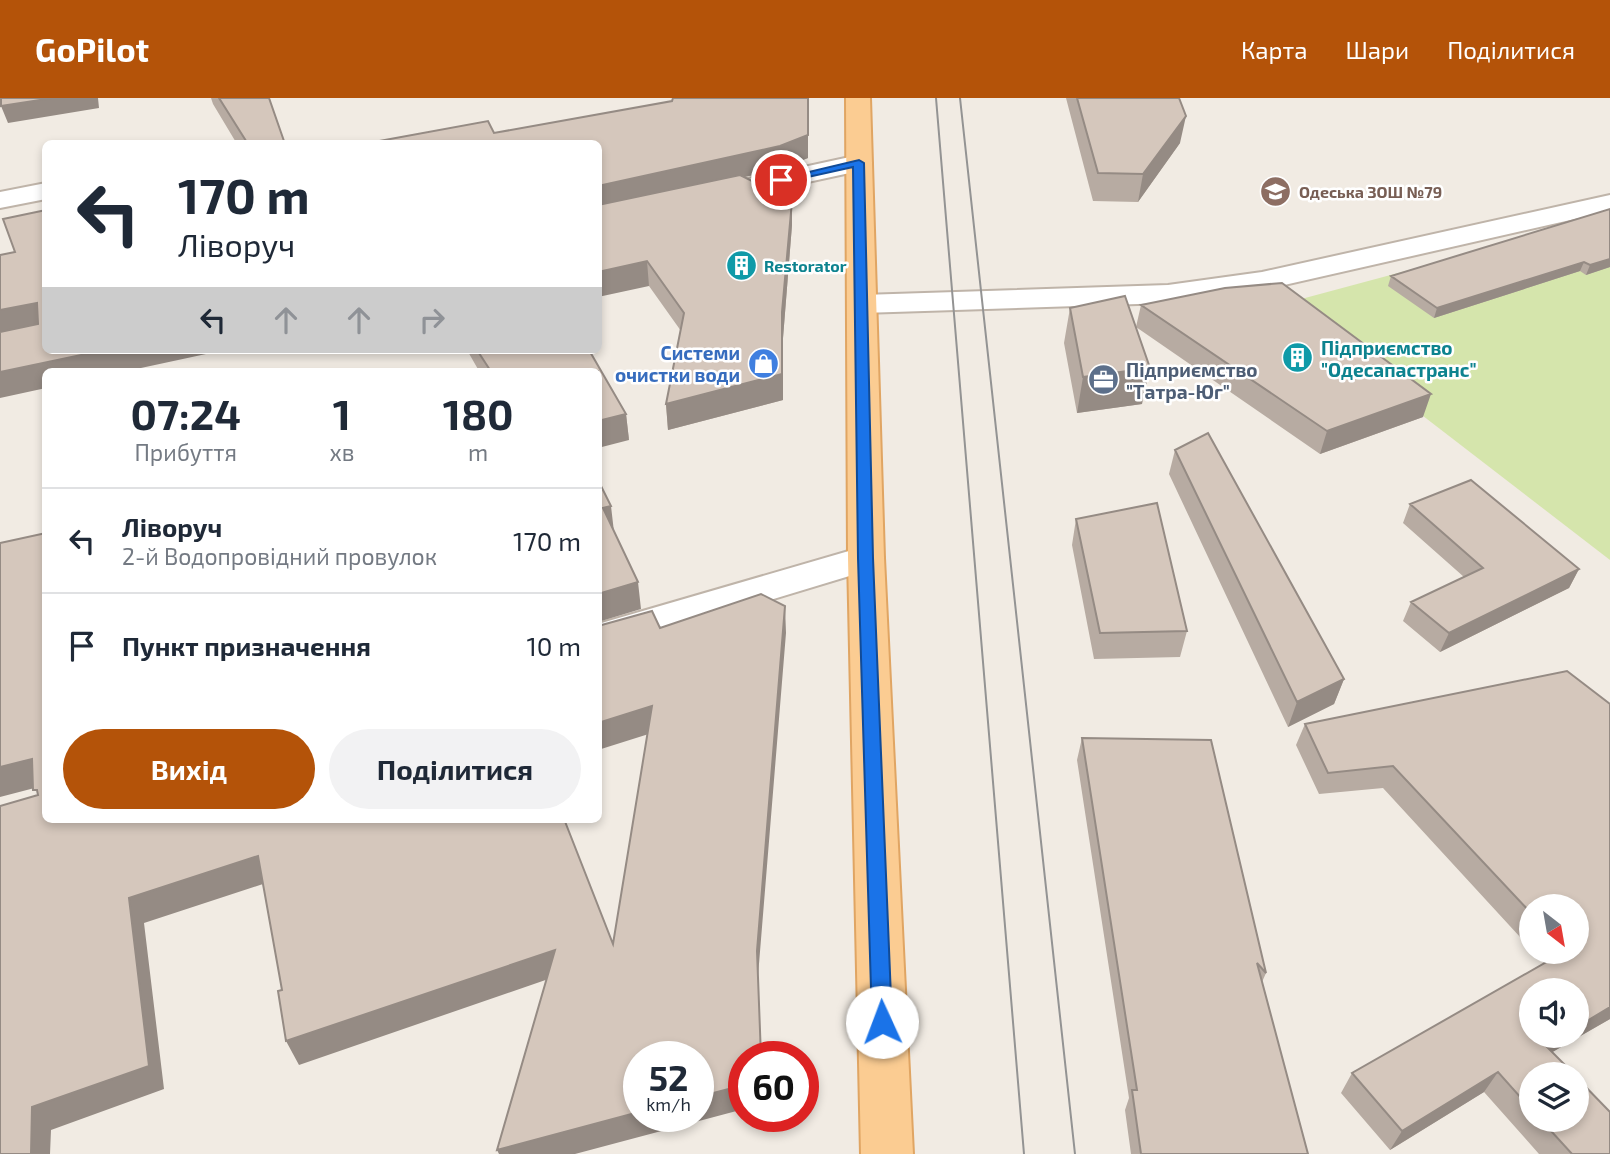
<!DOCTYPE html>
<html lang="uk">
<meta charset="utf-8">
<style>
:root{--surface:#fff;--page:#f2f2f3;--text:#1f2937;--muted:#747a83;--line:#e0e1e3;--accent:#b45309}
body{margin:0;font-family:"Exo 2",sans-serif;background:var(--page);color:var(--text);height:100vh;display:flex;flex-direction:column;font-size:26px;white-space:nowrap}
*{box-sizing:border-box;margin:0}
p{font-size:23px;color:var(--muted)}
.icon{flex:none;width:38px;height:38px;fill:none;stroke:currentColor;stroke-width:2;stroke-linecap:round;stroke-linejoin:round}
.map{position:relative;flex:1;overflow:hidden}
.side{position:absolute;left:42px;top:270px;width:560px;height:455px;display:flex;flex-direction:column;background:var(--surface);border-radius:10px;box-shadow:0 4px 10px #0003}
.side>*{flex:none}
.guide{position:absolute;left:42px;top:42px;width:560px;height:214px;border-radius:10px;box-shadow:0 4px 10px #0003;background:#fff;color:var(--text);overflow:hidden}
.needle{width:46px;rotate:149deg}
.controls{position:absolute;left:1519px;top:796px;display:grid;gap:14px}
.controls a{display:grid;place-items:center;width:70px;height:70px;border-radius:50%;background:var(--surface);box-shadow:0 4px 10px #0003;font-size:35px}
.speed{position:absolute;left:623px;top:943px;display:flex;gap:14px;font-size:35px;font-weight:700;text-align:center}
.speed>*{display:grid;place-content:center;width:91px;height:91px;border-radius:50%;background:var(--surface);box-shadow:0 4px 10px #0003;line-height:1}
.speed small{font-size:18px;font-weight:400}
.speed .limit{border:10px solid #d22;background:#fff;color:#111}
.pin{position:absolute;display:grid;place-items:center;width:60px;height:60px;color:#fff;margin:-30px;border:4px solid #fff;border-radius:50%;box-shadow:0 2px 7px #0007}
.me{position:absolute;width:77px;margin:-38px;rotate:358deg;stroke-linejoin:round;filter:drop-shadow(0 0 5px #0008)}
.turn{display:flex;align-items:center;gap:24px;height:147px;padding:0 21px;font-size:32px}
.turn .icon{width:91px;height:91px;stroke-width:2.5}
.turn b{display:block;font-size:49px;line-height:60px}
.lanes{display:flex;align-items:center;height:66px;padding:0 21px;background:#0003;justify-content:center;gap:35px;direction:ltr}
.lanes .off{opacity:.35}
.eta{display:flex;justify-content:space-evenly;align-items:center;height:119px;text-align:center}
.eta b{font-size:42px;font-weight:700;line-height:49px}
.action{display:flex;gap:14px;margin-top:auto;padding:14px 21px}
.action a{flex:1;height:80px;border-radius:42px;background:var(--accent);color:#fff;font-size:28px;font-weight:700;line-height:80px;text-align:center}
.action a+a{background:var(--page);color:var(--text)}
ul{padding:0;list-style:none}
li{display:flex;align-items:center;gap:21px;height:105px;padding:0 21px;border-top:2px solid var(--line)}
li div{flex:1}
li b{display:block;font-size:26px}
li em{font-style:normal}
header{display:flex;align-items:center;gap:42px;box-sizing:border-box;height:98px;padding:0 35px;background:var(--accent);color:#fff}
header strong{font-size:33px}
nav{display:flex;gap:38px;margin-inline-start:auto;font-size:24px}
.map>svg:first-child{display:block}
.green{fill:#d5e5ac}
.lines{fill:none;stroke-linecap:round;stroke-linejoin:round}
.minor-casing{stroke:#bfb4a9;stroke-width:4}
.major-casing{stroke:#e0a563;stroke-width:4}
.minor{fill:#fff;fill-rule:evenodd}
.major{fill:#fbcc92;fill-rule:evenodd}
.tram{stroke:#939393;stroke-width:2}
.wall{fill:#b7aba2}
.shaded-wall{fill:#958b84}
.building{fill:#d5c7bc;stroke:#958b84;stroke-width:2}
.route{fill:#1a73e8;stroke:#114b97;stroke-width:2}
.labels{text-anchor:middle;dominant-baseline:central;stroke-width:5;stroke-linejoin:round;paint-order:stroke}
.far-education-label{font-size:16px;font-weight:bold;fill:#785e54;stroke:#fff;text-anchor:start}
.far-culture-label{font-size:16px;font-weight:bold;fill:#0d838f;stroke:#fff;text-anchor:start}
.culture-label{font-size:19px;font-weight:bold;fill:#0d838f;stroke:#fff;text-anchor:start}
.shop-label{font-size:19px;font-weight:bold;fill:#366cbe;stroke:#fff;text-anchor:end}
.service-label{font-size:19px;font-weight:bold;fill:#4e5e75;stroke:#fff;text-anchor:start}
</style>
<header>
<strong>GoPilot</strong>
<nav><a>Карта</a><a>Шари</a><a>Поділитися</a></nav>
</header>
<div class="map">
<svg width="1610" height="1056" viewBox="0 0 1610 1056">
<rect width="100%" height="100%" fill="#f1ebe3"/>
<path class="green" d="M1610,118v344l-331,-255z"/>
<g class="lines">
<defs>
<path id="minor" d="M859,57l9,2 4,6 -4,6 -161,35 -10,-2 -3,-6 3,-6 10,-2z
M46,85v16l-46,9v-16z
M1610,97v16l-348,79 -94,13 -306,10 -11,-3 -4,-6 4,-6 11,-3 306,-10 94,-13z
M866,448l13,3 5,9 -5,9 -281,85v-28z"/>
<path id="major" d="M846,0h24l14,460 29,596h-52l-13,-596z"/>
</defs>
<use href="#minor" class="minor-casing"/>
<use href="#major" class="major-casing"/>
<use href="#minor" class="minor"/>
<use href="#major" class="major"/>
<path class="tram" d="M936,0l88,1056
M960,0l115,1056"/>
</g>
<path class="wall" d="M211,0h58l16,46h-48l-24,-40z
M1066,0h113l1,45 -42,59 -45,-1z
M494,35l314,25 -28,11 -35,8 47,24v24l-9,113v62l-115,30 -2,-26 15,-73 -32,-45z
M1610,111v58l-24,8 -6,-4 -146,47 -46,-32 3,-10z
M1141,207l282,112 -103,37 -184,-127z
M1070,210l72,96 -65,9 -13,-70z
M467,252h122l37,64 3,26 -31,-69h-119z
M1175,352l169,229 -10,25 -46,23 -119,-253z
M1410,406l169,65 -10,19 -129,64 -37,-31 8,-19 53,-25 -61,-54z
M1076,421l111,112 -7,26 -86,2 -22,-114z
M1610,606v315l-58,33 -21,22v46h46l33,34h-71l-55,-62 -94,58 -49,-57 11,-20 192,-110 -10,-11h43l-46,-46v43l-148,-161 -64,6 -23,-49 9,-21z
M1082,640l184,235 -4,9 46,172h-177l-6,-44 4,-12 -52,-338z"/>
<path class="shaded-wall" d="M53,0h45l1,10 -91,15 -7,-17z
M808,0v60l-28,11 -182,41v-24z
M1186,18l-6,27 -42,59 5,-28z
M792,103v24l-9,113v62l-115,30 -2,-26 116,-92z
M1610,161v8l-24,8 4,-10z
M647,163l2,25 -51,11v-25z
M1584,164l-4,9 -146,47 3,-10z
M37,205l9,18 -46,15v-26z
M105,252h100l1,4 -79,17h-81v17l-46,10v-26z
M1150,270l-8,36 -65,9 6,-36z
M1431,296l-8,23 -103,37 7,-23z
M626,316l3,26 -31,8v-27z
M611,408l3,26 -11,-24z
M1579,471l-10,19 -129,64 9,-19z
M638,484l3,27 -43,13v-28z
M785,508l1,27 -28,343 -1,-25z
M1344,581l-10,25 -46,23 9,-25z
M652,608l3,26 -57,18v-27z
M32,661l14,26 -46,12v-30z
M258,758l11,26 -125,41 20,166 -113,41 -1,24h-19l1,-47 97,-209z
M555,852l5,25 -261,90 -13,-24z
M1610,909v12l-80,46 15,-20 15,-9h17v-9z
M1498,974l-14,20 -94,58 12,-19z
M744,987v24l-169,45h-76l-2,-4 142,-38v4h59v-19z"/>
<path class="building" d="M1,0h52l-52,8z
M219,0h50l16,46h-37z
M673,0h135v37l-28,11 -182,40v-42h-235l125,-23 6,12 178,-32z
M1077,0h102l7,18 -43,58 -45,-1z
M740,77l52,26 -10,111v62l-116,30 18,-91 -37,-52 -49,11v-67z
M1610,111v50l-20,6 -6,-3 -147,46 -46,-32z
M46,112v140h59l-105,22v-40l38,-8 -1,-21 -37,7v-55l15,-3 -12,-33z
M1282,185l149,111 -104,37 -186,-126 84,-17z
M1125,198l25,72 -67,9 -13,-69z
M477,252h112l37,64 -28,7v-50h-114l6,-1z
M1208,335l136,246 -47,23 -122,-252z
M598,382l13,26 -8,2 35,74 -40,12z
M1471,382l108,89 -130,64 -38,-31 72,-34 -73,-64z
M1157,405l30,128 -87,2 -24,-114z
M46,435v286h518l49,125 39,-238 -54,17v-97l54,-15 8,17 101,-34 24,12 -28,345 4,106h-17v28l-46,12v-40h-59v55l-142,38 58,-200 -269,91 -8,-50 4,-1 -24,-134 -129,42 20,168 -117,41 -1,47h-31v-348l38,-11 -1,-5h-4l-1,-31 -32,8v-224z
M1567,573l43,33v303l-33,20v-37h-46v46h29l-15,9 29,29h-43v35l-33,-37 -96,59 -50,-58 212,-121h13v-46h-46v7l-138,-147 -65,7 -23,-49z
M1082,640l129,2 55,233 -9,-10 51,191h-167l-9,-64h5z
M1577,980l33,34v42h-38l-31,-34h36z"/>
<path class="route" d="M859,62l5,3 9,395 19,464 -3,6 -7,3 -7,-3 -3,-6 -14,-464 -5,-391 -72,16 -6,-3z"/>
<defs>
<symbol id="school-disc" viewBox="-11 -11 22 22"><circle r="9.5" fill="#8d6e63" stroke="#fff"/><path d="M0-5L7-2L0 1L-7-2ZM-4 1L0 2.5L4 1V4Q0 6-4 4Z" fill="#fff"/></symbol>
<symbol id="building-disc" viewBox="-11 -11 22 22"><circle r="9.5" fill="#0f9aa8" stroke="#fff"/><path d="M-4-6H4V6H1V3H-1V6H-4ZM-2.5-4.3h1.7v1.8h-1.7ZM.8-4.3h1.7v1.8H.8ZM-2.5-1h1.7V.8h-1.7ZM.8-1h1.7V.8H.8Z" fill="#fff"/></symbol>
<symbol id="shop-disc" viewBox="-11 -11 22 22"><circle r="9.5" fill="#3f7fe0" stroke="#fff"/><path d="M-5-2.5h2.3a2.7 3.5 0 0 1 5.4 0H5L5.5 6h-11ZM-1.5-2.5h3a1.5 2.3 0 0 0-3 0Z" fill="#fff"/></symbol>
<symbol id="office-disc" viewBox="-11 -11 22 22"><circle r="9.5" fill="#5c6f8a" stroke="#fff"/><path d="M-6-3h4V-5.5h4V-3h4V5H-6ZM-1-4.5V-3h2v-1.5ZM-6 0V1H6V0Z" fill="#fff"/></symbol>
</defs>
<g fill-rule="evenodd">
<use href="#school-disc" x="1258" y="76" width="35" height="35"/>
<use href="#building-disc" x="724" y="150" width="35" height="35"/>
<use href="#building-disc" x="1280" y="242" width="35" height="35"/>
<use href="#shop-disc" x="746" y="248" width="35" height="35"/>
<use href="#office-disc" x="1086" y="264" width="35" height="35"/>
</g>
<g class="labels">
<g class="far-education-label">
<text x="1299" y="93">Одеська ЗОШ №79</text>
</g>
<g class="far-culture-label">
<text x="764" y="167">Restorator</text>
</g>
<g class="culture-label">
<text x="1321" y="249">Підприємство<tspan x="1321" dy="22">"Одесапастранс"</tspan></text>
</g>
<g class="shop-label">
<text x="740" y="254">Системи<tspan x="740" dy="22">очистки води</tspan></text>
</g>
<g class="service-label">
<text x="1126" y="271">Підприємство<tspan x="1126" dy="22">"Татра-Юг"</tspan></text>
</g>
</g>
</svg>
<div class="controls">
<a><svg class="needle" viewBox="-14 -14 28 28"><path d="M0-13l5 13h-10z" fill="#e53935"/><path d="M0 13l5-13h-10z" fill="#747a83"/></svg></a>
<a><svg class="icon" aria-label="sound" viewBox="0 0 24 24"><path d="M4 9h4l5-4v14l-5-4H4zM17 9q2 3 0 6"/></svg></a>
<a><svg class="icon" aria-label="layers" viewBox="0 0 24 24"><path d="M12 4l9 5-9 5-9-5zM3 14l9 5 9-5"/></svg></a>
</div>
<div class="speed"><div>52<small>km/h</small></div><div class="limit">60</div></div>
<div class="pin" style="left:781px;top:82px;background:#d93025"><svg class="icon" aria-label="arrive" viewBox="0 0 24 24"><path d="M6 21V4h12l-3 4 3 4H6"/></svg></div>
<svg class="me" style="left:882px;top:924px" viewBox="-20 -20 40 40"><circle r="19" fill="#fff"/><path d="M0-13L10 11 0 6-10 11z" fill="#1a73e8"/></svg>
<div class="guide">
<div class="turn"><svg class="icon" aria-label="left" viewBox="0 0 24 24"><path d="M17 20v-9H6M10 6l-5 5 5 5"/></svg><div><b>170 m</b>Ліворуч</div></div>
<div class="lanes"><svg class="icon" aria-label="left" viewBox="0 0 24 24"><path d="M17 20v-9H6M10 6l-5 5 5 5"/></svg><svg class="icon off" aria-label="ahead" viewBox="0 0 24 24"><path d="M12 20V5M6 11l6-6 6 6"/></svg><svg class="icon off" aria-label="ahead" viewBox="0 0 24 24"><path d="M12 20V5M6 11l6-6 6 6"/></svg><svg class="icon off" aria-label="right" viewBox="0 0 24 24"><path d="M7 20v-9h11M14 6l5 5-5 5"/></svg></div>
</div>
<section class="side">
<div class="eta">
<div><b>07:24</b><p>Прибуття</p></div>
<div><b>1</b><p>хв</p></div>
<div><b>180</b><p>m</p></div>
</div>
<ul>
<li><svg class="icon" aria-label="left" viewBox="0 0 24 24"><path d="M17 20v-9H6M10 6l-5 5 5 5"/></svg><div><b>Ліворуч</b><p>2-й Водопровідний провулок</p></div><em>170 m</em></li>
<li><svg class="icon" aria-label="arrive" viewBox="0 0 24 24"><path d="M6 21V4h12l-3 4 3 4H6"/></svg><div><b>Пункт призначення</b></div><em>10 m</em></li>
</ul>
<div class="action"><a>Вихід</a><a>Поділитися</a></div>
</section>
</div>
